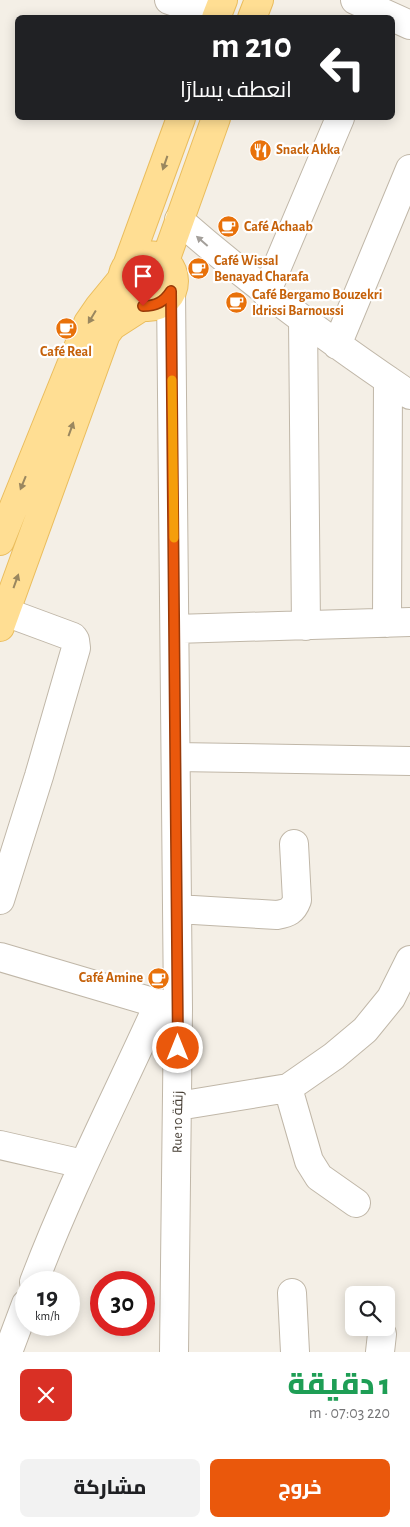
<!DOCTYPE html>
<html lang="ar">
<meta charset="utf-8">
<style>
:root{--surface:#fff;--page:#f2f2f2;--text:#202124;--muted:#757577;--accent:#ea580c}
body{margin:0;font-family:"Alegreya Sans",Cairo,sans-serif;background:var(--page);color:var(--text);direction:rtl;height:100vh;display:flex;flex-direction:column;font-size:19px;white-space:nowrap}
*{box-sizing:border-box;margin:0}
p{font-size:16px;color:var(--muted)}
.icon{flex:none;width:28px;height:28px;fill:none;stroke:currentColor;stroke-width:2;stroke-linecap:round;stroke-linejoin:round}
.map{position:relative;height:1352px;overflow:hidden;direction:ltr}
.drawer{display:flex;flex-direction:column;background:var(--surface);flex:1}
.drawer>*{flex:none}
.hud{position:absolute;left:15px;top:15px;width:380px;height:105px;border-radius:8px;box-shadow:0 2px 12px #0003;direction:rtl;background:#202124;color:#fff;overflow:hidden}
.buttons{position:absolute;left:345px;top:1286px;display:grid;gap:10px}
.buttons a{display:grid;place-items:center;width:50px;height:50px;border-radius:8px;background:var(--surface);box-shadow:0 2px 12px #0003;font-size:25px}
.speed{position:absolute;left:15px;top:1271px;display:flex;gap:10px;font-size:25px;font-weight:700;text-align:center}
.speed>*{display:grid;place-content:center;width:65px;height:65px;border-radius:50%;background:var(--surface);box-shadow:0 2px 12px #0003;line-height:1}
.speed small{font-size:12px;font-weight:400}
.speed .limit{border:8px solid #d22;background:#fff;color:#111}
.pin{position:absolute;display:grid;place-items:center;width:42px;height:42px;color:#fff;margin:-51px -21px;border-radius:50% 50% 50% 0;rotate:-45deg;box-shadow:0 0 5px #0007}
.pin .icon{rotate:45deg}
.me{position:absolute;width:55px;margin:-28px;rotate:0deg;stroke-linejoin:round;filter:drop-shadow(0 0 4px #0008)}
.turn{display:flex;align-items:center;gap:18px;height:105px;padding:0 20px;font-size:22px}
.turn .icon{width:65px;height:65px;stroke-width:2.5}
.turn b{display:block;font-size:35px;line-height:42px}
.round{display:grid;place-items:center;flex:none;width:52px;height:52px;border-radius:8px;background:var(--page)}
.summary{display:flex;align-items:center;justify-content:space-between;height:85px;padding:0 20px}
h1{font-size:30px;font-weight:800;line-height:38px;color:#1e9e55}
.primary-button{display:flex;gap:10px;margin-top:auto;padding:10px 20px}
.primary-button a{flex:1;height:58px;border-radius:8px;background:var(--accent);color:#fff;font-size:20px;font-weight:800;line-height:58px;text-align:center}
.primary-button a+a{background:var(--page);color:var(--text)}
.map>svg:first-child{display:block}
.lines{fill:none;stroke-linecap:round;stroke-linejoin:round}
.minor-casing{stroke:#c0b7a8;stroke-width:30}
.major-casing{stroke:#eabd5d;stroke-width:30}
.minor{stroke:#fff;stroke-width:28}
.major{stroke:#ffde93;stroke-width:28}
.oneway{fill:#9a875f}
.oneway2{fill:#a39f9a}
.route-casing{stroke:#983908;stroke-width:12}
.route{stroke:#ea580c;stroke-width:9}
.slow{stroke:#f59e0b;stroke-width:9}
.labels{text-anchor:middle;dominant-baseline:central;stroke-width:4.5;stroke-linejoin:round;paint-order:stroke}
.food-label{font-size:14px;font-weight:bold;fill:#c56008;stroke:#fff;text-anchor:start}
.street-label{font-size:14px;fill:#473f35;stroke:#fff}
</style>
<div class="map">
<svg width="410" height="1352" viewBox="0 0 410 1352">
<rect width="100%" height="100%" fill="#f4efe6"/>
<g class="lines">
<defs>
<path id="minor" d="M169,0l48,16
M355,0l55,25
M179,220c73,64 151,121 231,175
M171,291l7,718 -4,343
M266,293l74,-175
M303,320l3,306
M337,345l73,-176
M0,610l73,27 2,3 1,8 -37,128 -39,124
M387,623l1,-243
M175,629l235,-7
M176,757l234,4
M177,909l100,6c11,-2 16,-4 20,-15l-3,-56
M0,957l176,52
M288,1088l21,73 10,16 37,26
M178,1106l110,-18 46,-32 31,-26 26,-32 19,-38
M0,1145l83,19
M34,1282c36,-95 83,-186 125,-279
M292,1293l3,59
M8,1352l18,-48
M380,1352l2,-18"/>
<path id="major" d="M216,18l7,-18
M252,18l7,-18
M122 281a26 26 0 1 1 52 0a26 26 0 1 1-52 0Z
M165,261l51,-143
M127,266l54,-148
M0,541l88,-218 11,-16 23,-28
M0,627l106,-293 6,-8 31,-20"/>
</defs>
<use href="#minor" class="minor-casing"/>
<use href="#major" class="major-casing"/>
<use href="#minor" class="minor"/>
<use href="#major" class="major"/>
</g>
<defs><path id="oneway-solid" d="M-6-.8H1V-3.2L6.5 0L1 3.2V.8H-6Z" transform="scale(1.25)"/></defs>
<g class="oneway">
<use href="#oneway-solid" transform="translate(165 163) rotate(109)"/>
<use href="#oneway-solid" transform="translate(92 317) rotate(121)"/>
<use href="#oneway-solid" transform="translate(71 429) rotate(-70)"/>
<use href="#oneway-solid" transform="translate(23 483) rotate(112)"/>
<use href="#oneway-solid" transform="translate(16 581) rotate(-70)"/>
</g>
<use class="oneway2" href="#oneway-solid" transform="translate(202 241) rotate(-139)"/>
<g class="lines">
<defs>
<path id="route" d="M143,306c13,0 21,-4 28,-15l7,757"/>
</defs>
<use href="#route" class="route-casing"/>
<use href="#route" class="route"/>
<path class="slow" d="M172,380l2,158"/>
</g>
<defs>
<symbol id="restaurant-disc" viewBox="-11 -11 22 22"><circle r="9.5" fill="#e8710a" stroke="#fff"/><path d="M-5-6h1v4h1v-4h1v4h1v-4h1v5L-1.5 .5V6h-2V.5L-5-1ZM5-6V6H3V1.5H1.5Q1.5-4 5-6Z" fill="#fff"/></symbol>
<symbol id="cafe-disc" viewBox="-11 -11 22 22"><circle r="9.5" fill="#e8710a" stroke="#fff"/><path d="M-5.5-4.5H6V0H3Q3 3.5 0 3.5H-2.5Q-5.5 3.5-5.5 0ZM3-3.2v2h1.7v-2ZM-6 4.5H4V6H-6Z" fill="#fff"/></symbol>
</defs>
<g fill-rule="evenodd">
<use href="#restaurant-disc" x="248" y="138" width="25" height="25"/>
<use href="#cafe-disc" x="216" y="214" width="25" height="25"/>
<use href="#cafe-disc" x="186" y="256" width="25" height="25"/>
<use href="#cafe-disc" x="224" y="290" width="25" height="25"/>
<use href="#cafe-disc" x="54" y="316" width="25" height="25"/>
<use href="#cafe-disc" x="146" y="966" width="25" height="25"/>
</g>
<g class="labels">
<g class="food-label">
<text x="276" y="150">Snack Akka</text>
<text x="244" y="227">Café Achaab</text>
<text x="214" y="261">Café Wissal<tspan x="214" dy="16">Benayad Charafa</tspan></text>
<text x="252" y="295">Café Bergamo Bouzekri<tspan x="252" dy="16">Idrissi Barnoussi</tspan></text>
<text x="66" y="352" text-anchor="middle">Café Real</text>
<text x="143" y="978" text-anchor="end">Café Amine</text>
</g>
<g class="street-label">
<text transform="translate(178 1122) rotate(-89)">Rue 10 زنقة</text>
</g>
</g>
</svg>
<div class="buttons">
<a><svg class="icon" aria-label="search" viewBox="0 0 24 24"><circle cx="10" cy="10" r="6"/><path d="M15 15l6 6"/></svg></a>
</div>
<div class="speed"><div>19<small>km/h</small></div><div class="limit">30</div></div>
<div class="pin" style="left:143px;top:306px;background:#d93025"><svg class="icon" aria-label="arrive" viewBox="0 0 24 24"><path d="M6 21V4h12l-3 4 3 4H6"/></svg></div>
<svg class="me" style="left:178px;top:1048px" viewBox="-20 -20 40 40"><circle r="17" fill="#ea580c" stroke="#fff" stroke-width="3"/><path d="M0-11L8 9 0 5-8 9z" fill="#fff"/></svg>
<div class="hud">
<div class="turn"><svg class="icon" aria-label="left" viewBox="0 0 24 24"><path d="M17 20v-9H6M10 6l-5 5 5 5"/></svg><div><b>210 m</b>انعطف يسارًا</div></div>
</div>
</div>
<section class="drawer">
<div class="summary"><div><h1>1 دقيقة</h1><p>220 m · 07:03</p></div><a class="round" style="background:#d93025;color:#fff"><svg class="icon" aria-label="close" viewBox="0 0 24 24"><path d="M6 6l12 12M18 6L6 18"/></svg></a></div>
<div class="primary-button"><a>خروج</a><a>مشاركة</a></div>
</section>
